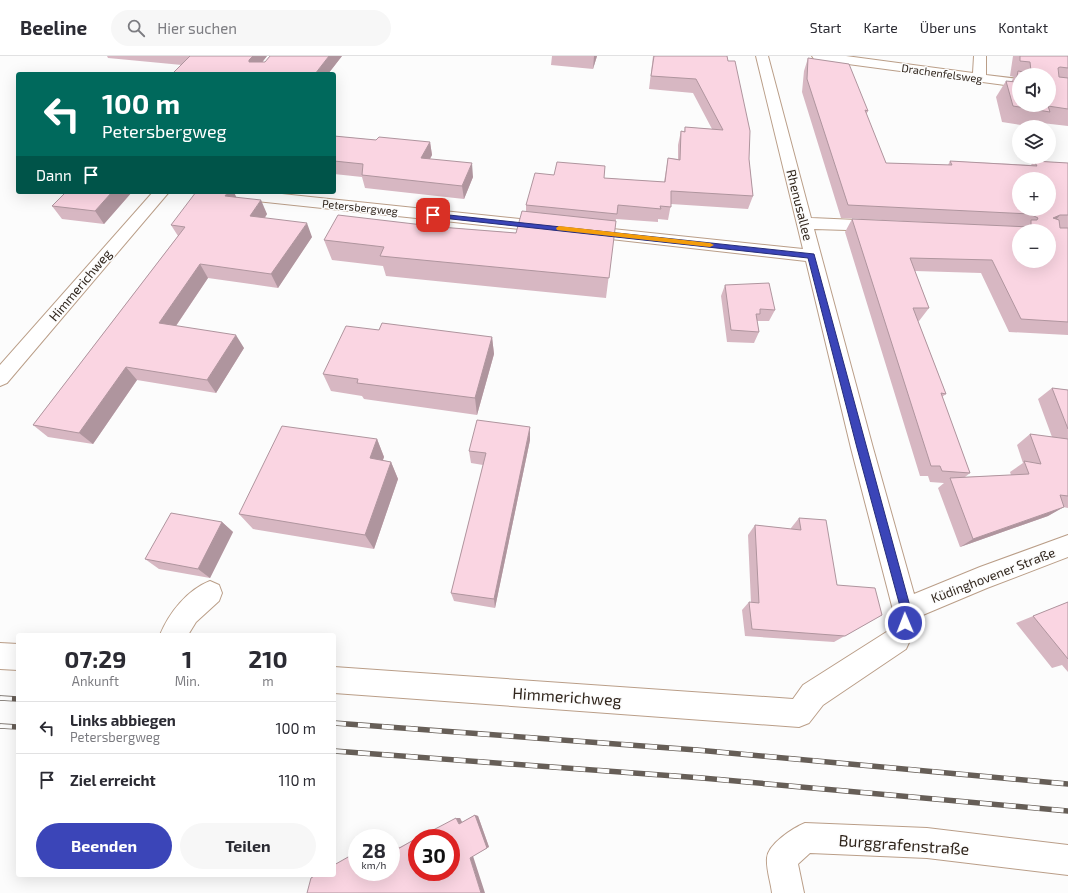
<!DOCTYPE html>
<html lang="de">
<meta charset="utf-8">
<style>
:root{--surface:#fff;--page:#f7f7f7;--text:#2b2b33;--muted:#7c7c81;--line:#e1e1e2;--accent:#3b45b8}
body{margin:0;font-family:"Exo 2",sans-serif;background:var(--page);color:var(--text);height:100vh;display:flex;flex-direction:column;font-size:15px;white-space:nowrap}
*{box-sizing:border-box;margin:0}
p{font-size:13px;color:var(--muted)}
.icon{flex:none;width:22px;height:22px;fill:none;stroke:currentColor;stroke-width:2;stroke-linecap:round;stroke-linejoin:round}
.map{position:relative;flex:1;overflow:hidden}
.panel{position:absolute;left:16px;top:577px;width:320px;height:244px;display:flex;flex-direction:column;background:var(--surface);border-radius:4px;box-shadow:0 4px 16px #0002}
.panel>*{flex:none}
.hud{position:absolute;left:16px;top:16px;width:320px;height:122px;border-radius:4px;box-shadow:0 4px 16px #0002;background:#00695c;color:#fff;overflow:hidden}
.tools{position:absolute;left:1012px;top:12px;display:grid;gap:8px}
.tools a{display:grid;place-items:center;width:44px;height:44px;border-radius:50%;background:var(--surface);box-shadow:0 4px 16px #0002;font-size:20px}
.speed{position:absolute;left:348px;top:773px;display:flex;gap:8px;font-size:20px;font-weight:700;text-align:center}
.speed>*{display:grid;place-content:center;width:52px;height:52px;border-radius:50%;background:var(--surface);box-shadow:0 4px 16px #0002;line-height:1}
.speed small{font-size:10px;font-weight:400}
.speed .limit{border:6px solid #d22;background:#fff;color:#111}
.pin{position:absolute;display:grid;place-items:center;width:34px;height:34px;color:#fff;margin:-17px;border-radius:8px;box-shadow:0 2px 6px #0006}
.me{position:absolute;width:44px;margin:-22px;rotate:359deg;stroke-linejoin:round;filter:drop-shadow(0 0 3px #0008)}
.turn{display:flex;align-items:center;gap:14px;height:84px;padding:0 20px;font-size:18px}
.turn .icon{width:52px;height:52px;stroke-width:2.5}
.turn b{display:block;font-size:28px;line-height:34px}
.then{display:flex;align-items:center;height:38px;padding:0 20px;background:#0003;gap:8px;font-size:15px}
.eta{display:flex;justify-content:space-evenly;align-items:center;height:68px;text-align:center}
.eta b{font-size:24px;font-weight:700;line-height:28px}
.cta{display:flex;gap:8px;margin-top:auto;padding:8px 20px}
.cta a{flex:1;height:46px;border-radius:24px;background:var(--accent);color:#fff;font-size:16px;font-weight:700;line-height:46px;text-align:center}
.cta a+a{background:var(--page);color:var(--text)}
ul{padding:0;list-style:none}
li{display:flex;align-items:center;gap:12px;height:52px;padding:0 20px;border-top:1px solid var(--line)}
li div{flex:1}
li b{display:block;font-size:15px}
li em{font-style:normal}
header{display:flex;align-items:center;gap:24px;box-sizing:border-box;height:56px;padding:0 20px;background:var(--surface);border-bottom:1px solid var(--line)}
header strong{font-size:19px}
nav{display:flex;gap:22px;margin-inline-start:auto;font-size:14px}
.search{width:280px;height:36px;background:var(--page);display:flex;align-items:center;gap:10px;box-sizing:border-box;padding:0 14px;border-radius:22px;color:var(--muted);font-size:15px}
.map>svg:first-child{display:block}
.lines{fill:none;stroke-linecap:round;stroke-linejoin:round}
.minor-casing{stroke:#ba9e88;stroke-width:2}
.minor{fill:#fff;fill-rule:evenodd}
.rail-casing{stroke:#665e57;stroke-width:5.5}
.rail{stroke:#fcfcfc;stroke-width:4;stroke-dasharray:12;stroke-linecap:butt}
.wall{fill:#d7b7c2}
.shaded-wall{fill:#af959e}
.building{fill:#fad5e2;stroke:#af959e;fill-rule:evenodd}
.route{fill:#3b45b8;stroke:#262d78}
.slow{fill:#f59e0b}
.labels{text-anchor:middle;dominant-baseline:central;stroke-width:3;stroke-linejoin:round;paint-order:stroke}
.far-street-label{font-size:11px;fill:#31261d;stroke:#fcfcfc}
.street-label{font-size:13px;fill:#31261d;stroke:#fcfcfc}
.near-street-label{font-size:16px;fill:#31261d;stroke:#fcfcfc}
</style>
<header>
<strong>Beeline</strong>
<div class="search"><svg class="icon" aria-label="search" viewBox="0 0 24 24"><circle cx="10" cy="10" r="6"/><path d="M15 15l6 6"/></svg>Hier suchen</div>
<nav><a>Start</a><a>Karte</a><a>Über uns</a><a>Kontakt</a></nav>
</header>
<div class="map">
<svg width="1068" height="837" viewBox="0 0 1068 837">
<rect width="100%" height="100%" fill="#fcfcfc"/>
<g class="lines">
<defs>
<path id="minor" d="M756,0h12l43,162 69,3 6,1 2,4 -2,4 -6,1 -66,-2 59,219 41,146 66,-27 88,-32v22l-81,31 -69,29v6l-12,26 -83,56 -14,18 -10,4 -465,-34v-26l459,32 10,-14 85,-54 4,-9 1,-12 -42,-162 -45,-187 -222,-25 -6,-1 -2,-4 2,-4 6,-1 219,23z
M812,0h34l127,17 1,-17h12v19l33,4v8l-201,-27 -4,-1z
M153,136h16l-162,191 -7,3v-21z
M210,136h53l285,30 6,1 2,4 -2,4 -6,1 -330,-35 -5,-2z
M210,525l9,4 3,8 -3,8 -23,21 -8,13h-28c9,-22 27,-45 50,-54z
M0,587l18,1v26l-18,-1z
M805,767l122,5 141,17v30l-141,-17 -117,-5 -12,11 6,29h-32c-1,-10 -6,-24 -5,-35 1,-14 26,-30 38,-35z"/>
</defs>
<use href="#minor" class="minor-casing"/>
<use href="#minor" class="minor"/>
<defs>
<path id="rail" d="M0,642l18,1
M334,667l363,27 371,34
M0,670l18,1
M334,695l368,27 366,33"/>
</defs>
<use href="#rail" class="rail-casing"/>
<use href="#rail" class="rail"/>
</g>
<path class="wall" d="M107,0h160l-5,6h3l5,-6h72l-14,18h-156l10,-9 -74,-7z
M552,0h45l-4,13 -42,-4z
M653,0h74l22,103 4,37 -5,13 -77,-5 -3,16 -10,-1v3l-42,-3 -10,79 -220,-22 -3,-10 -51,-6 -8,-20 116,-13 76,6 10,-21v-7l28,-30 50,3 60,4 4,-24 10,1v-14l3,-14 3,1 1,-5 27,2 -19,-36 -44,-4z
M1013,0h55v70l-26,-3 -3,4h-5l-32,-5 -6,-25 10,-16 5,1 3,-5 -4,-1z
M808,2l60,53 -2,4 20,48 62,2 2,-4 81,4 3,-4 34,2v172l-59,-3 -28,-59 -66,-2 14,37 -10,13h-1l28,73 -4,3 28,76 -5,4 46,-2 -1,-3 13,-9 -6,-18 13,-11 22,3 -14,-38 14,-11 16,2v118l-5,-1 -15,9 -88,31 -22,-59 6,-5 -14,-1 -2,-6h-8l-75,-244 7,-13 93,4 -104,-5 -39,-126 2,-21z
M334,80l42,4 54,2 2,13 -2,4 43,18 -9,22 -99,-11 -3,-11 -28,-3z
M66,136h66l-28,32 -42,-5 -10,-13z
M237,141l30,17 -2,4 47,19 -34,51 -70,-10 -32,48 68,22 -28,45 -79,-13 -44,64 -45,-7 -15,-12 145,-189 -7,-11z
M725,229l50,25 -6,11h-12l2,11 -5,11 -27,-1 -6,-46z
M379,274l113,7 2,17 -17,61 -113,-16 -2,-3 -31,-5 -8,-17z
M377,383l7,18 -1,3 8,2 7,17 -24,70 -121,-20 -14,-15z
M530,384l-35,168 -41,-7 -3,-8 32,-128 -12,-2 -2,-12z
M799,462l38,67 45,30 -48,27 -89,-6 -3,-26 7,-8 2,1 -3,-68 7,-10 36,4v-1z
M222,466l11,10 -23,46 -51,-9 -14,-10z
M1068,546v70l-6,-7 -10,3 -36,-45z
M475,759l3,1 11,31 -98,25v-26l9,1 60,-29 2,4z"/>
<path class="shaded-wall" d="M253,0h14l-13,17 -5,-11v-2z
M329,0h13l-14,18h-13z
M594,0h3l-4,13z
M430,86l2,13 -9,16 -2,-13z
M472,107l1,14 -9,22 -2,-13z
M112,136h20l-28,32 -9,-13z
M228,136h6l4,9 -13,-5z
M261,144l6,14 -11,16 -6,-14z
M1060,159l-11,13 4,-10z
M307,167l5,14 -34,51 -7,-14z
M200,208l8,14 -39,58 -10,-13z
M236,279l8,13 -28,45 -9,-13z
M492,281l2,17 -17,61 -2,-17z
M126,311l11,13 -44,64 -14,-11z
M530,371v13l-35,168 -1,-9z
M377,383l7,18 -7,18 -7,-17z
M391,406l7,17 -24,70 -9,-14z
M1064,451l-16,9 -88,31 13,-8z
M222,466l11,10 -23,46 -12,-9z
M475,759l3,1 11,31 -16,9 12,37h-4l-11,-35z
M456,762h4l3,6h-4z"/>
<path class="building" d="M190,0h63l-4,4v2h16l5,-6h59l-14,18h-143z
M654,0h73l1,5h7l15,70 -1,28 4,37 -82,-5v16l-11,-1 1,3 -43,-4 -1,9 -91,-9 9,-32 19,2 3,-13 48,4 -1,12 61,4 3,-24 12,2 1,-29 4,1v-5l38,3 -27,-51 -45,-3z
M1020,0h48v12l-8,-1 -2,1 1,9 9,1v31l-20,-3 2,6 -37,-6 -7,-25 10,1 2,-11 11,2 2,-2 -1,-9 -10,-1zM1019,19h30v30h-30z
M808,2l41,6 19,47 -3,-1 21,53 66,2 -2,-4 87,5 -3,-5 34,2v52h-8l-7,3 6,2 1,8h8v94l-47,-3 -29,-59 -82,-2 19,50h-16l33,86 -5,-1 29,80 -28,-2 -2,-5h-9l-79,-247 178,8 1,-2v-5h6l1,-2 -8,-4 -182,-9 -41,-126zM1019,123h30v30h-30zM1019,175h30v30h-30z
M334,80l42,4 3,-3 51,5 -9,16 51,5 -10,23 -100,-11 1,-11 -29,-3z
M66,136h46l-17,19 -43,-5z
M196,136h32l-3,4 36,4 -11,16 57,7 -36,51 -71,-10 -41,59 77,12 -29,45 -81,-13 -47,66 -46,-8 152,-198 -14,-2z
M522,155l94,10 -7,57 -229,-22 4,-9 -60,-7 14,-25 102,12 76,6z
M769,227l6,27 -15,-1v5h-4l3,18 -28,-2 -6,-45z
M382,267l110,14 -17,61 -118,-15 1,-4 -35,-5 23,-48 33,4z
M1052,332l16,2v39z
M477,364l53,7 -36,172 -43,-6 35,-140 -17,-2z
M282,370l95,13 -7,19 21,4 -26,73 -126,-21z
M1030,378l38,5v57l-8,-1 4,12 -91,32 -23,-61 79,-4 -5,-13 17,3z
M171,457l51,9 -24,47 -53,-10z
M799,462l27,2 11,65 38,3 7,27 -37,21 -93,-7 -3,-27 10,1 -4,-78 46,5z
M1068,546v57l-35,-43z
M475,759l12,33 -17,10 11,35h-174l4,-15 5,-3h18v-10l23,-13v20h34v-23l5,1 21,-12v34h34v-34h-33l38,-20 3,6z"/>
<path class="route" d="M430,157l384,41 97,356 -2,16 -4,2 -4,-2 -1,-3 1,-13 -44,-162 -49,-190 -375,-41 -3,-1z"/>
<path class="slow" d="M559,170l151,17 4,2 -4,2 -153,-17 -1,-2z"/>
<g class="labels">
<g class="far-street-label">
<text transform="translate(942 17) rotate(8)">Drachenfelsweg</text>
<text transform="translate(360 151) rotate(6)">Petersbergweg</text>
</g>
<g class="street-label">
<text transform="translate(800 149) rotate(76)">Rhenusallee</text>
<text transform="translate(80 229) rotate(-50)">Himmerichweg</text>
<text transform="translate(993 519) rotate(-21)">Küdinghovener Straße</text>
</g>
<g class="near-street-label">
<text transform="translate(567 640) rotate(4)">Himmerichweg</text>
<text transform="translate(904 788) rotate(4)">Burggrafenstraße</text>
</g>
</g>
</svg>
<div class="tools">
<a><svg class="icon" aria-label="sound" viewBox="0 0 24 24"><path d="M4 9h4l5-4v14l-5-4H4zM17 9q2 3 0 6"/></svg></a>
<a><svg class="icon" aria-label="layers" viewBox="0 0 24 24"><path d="M12 4l9 5-9 5-9-5zM3 14l9 5 9-5"/></svg></a>
<a>+</a>
<a>−</a>
</div>
<div class="speed"><div>28<small>km/h</small></div><div class="limit">30</div></div>
<div class="pin" style="left:433px;top:159px;background:#d93025"><svg class="icon" aria-label="arrive" viewBox="0 0 24 24"><path d="M6 21V4h12l-3 4 3 4H6"/></svg></div>
<svg class="me" style="left:905px;top:567px" viewBox="-20 -20 40 40"><circle r="17" fill="#3b45b8" stroke="#fff" stroke-width="3"/><path d="M0-11L8 9 0 5-8 9z" fill="#fff"/></svg>
<div class="hud">
<div class="turn"><svg class="icon" aria-label="left" viewBox="0 0 24 24"><path d="M17 20v-9H6M10 6l-5 5 5 5"/></svg><div><b>100 m</b>Petersbergweg</div></div>
<div class="then">Dann<svg class="icon" aria-label="arrive" viewBox="0 0 24 24"><path d="M6 21V4h12l-3 4 3 4H6"/></svg></div>
</div>
<section class="panel">
<div class="eta">
<div><b>07:29</b><p>Ankunft</p></div>
<div><b>1</b><p>Min.</p></div>
<div><b>210</b><p>m</p></div>
</div>
<ul>
<li><svg class="icon" aria-label="left" viewBox="0 0 24 24"><path d="M17 20v-9H6M10 6l-5 5 5 5"/></svg><div><b>Links abbiegen</b><p>Petersbergweg</p></div><em>100 m</em></li>
<li><svg class="icon" aria-label="arrive" viewBox="0 0 24 24"><path d="M6 21V4h12l-3 4 3 4H6"/></svg><div><b>Ziel erreicht</b></div><em>110 m</em></li>
</ul>
<div class="cta"><a>Beenden</a><a>Teilen</a></div>
</section>
</div>
